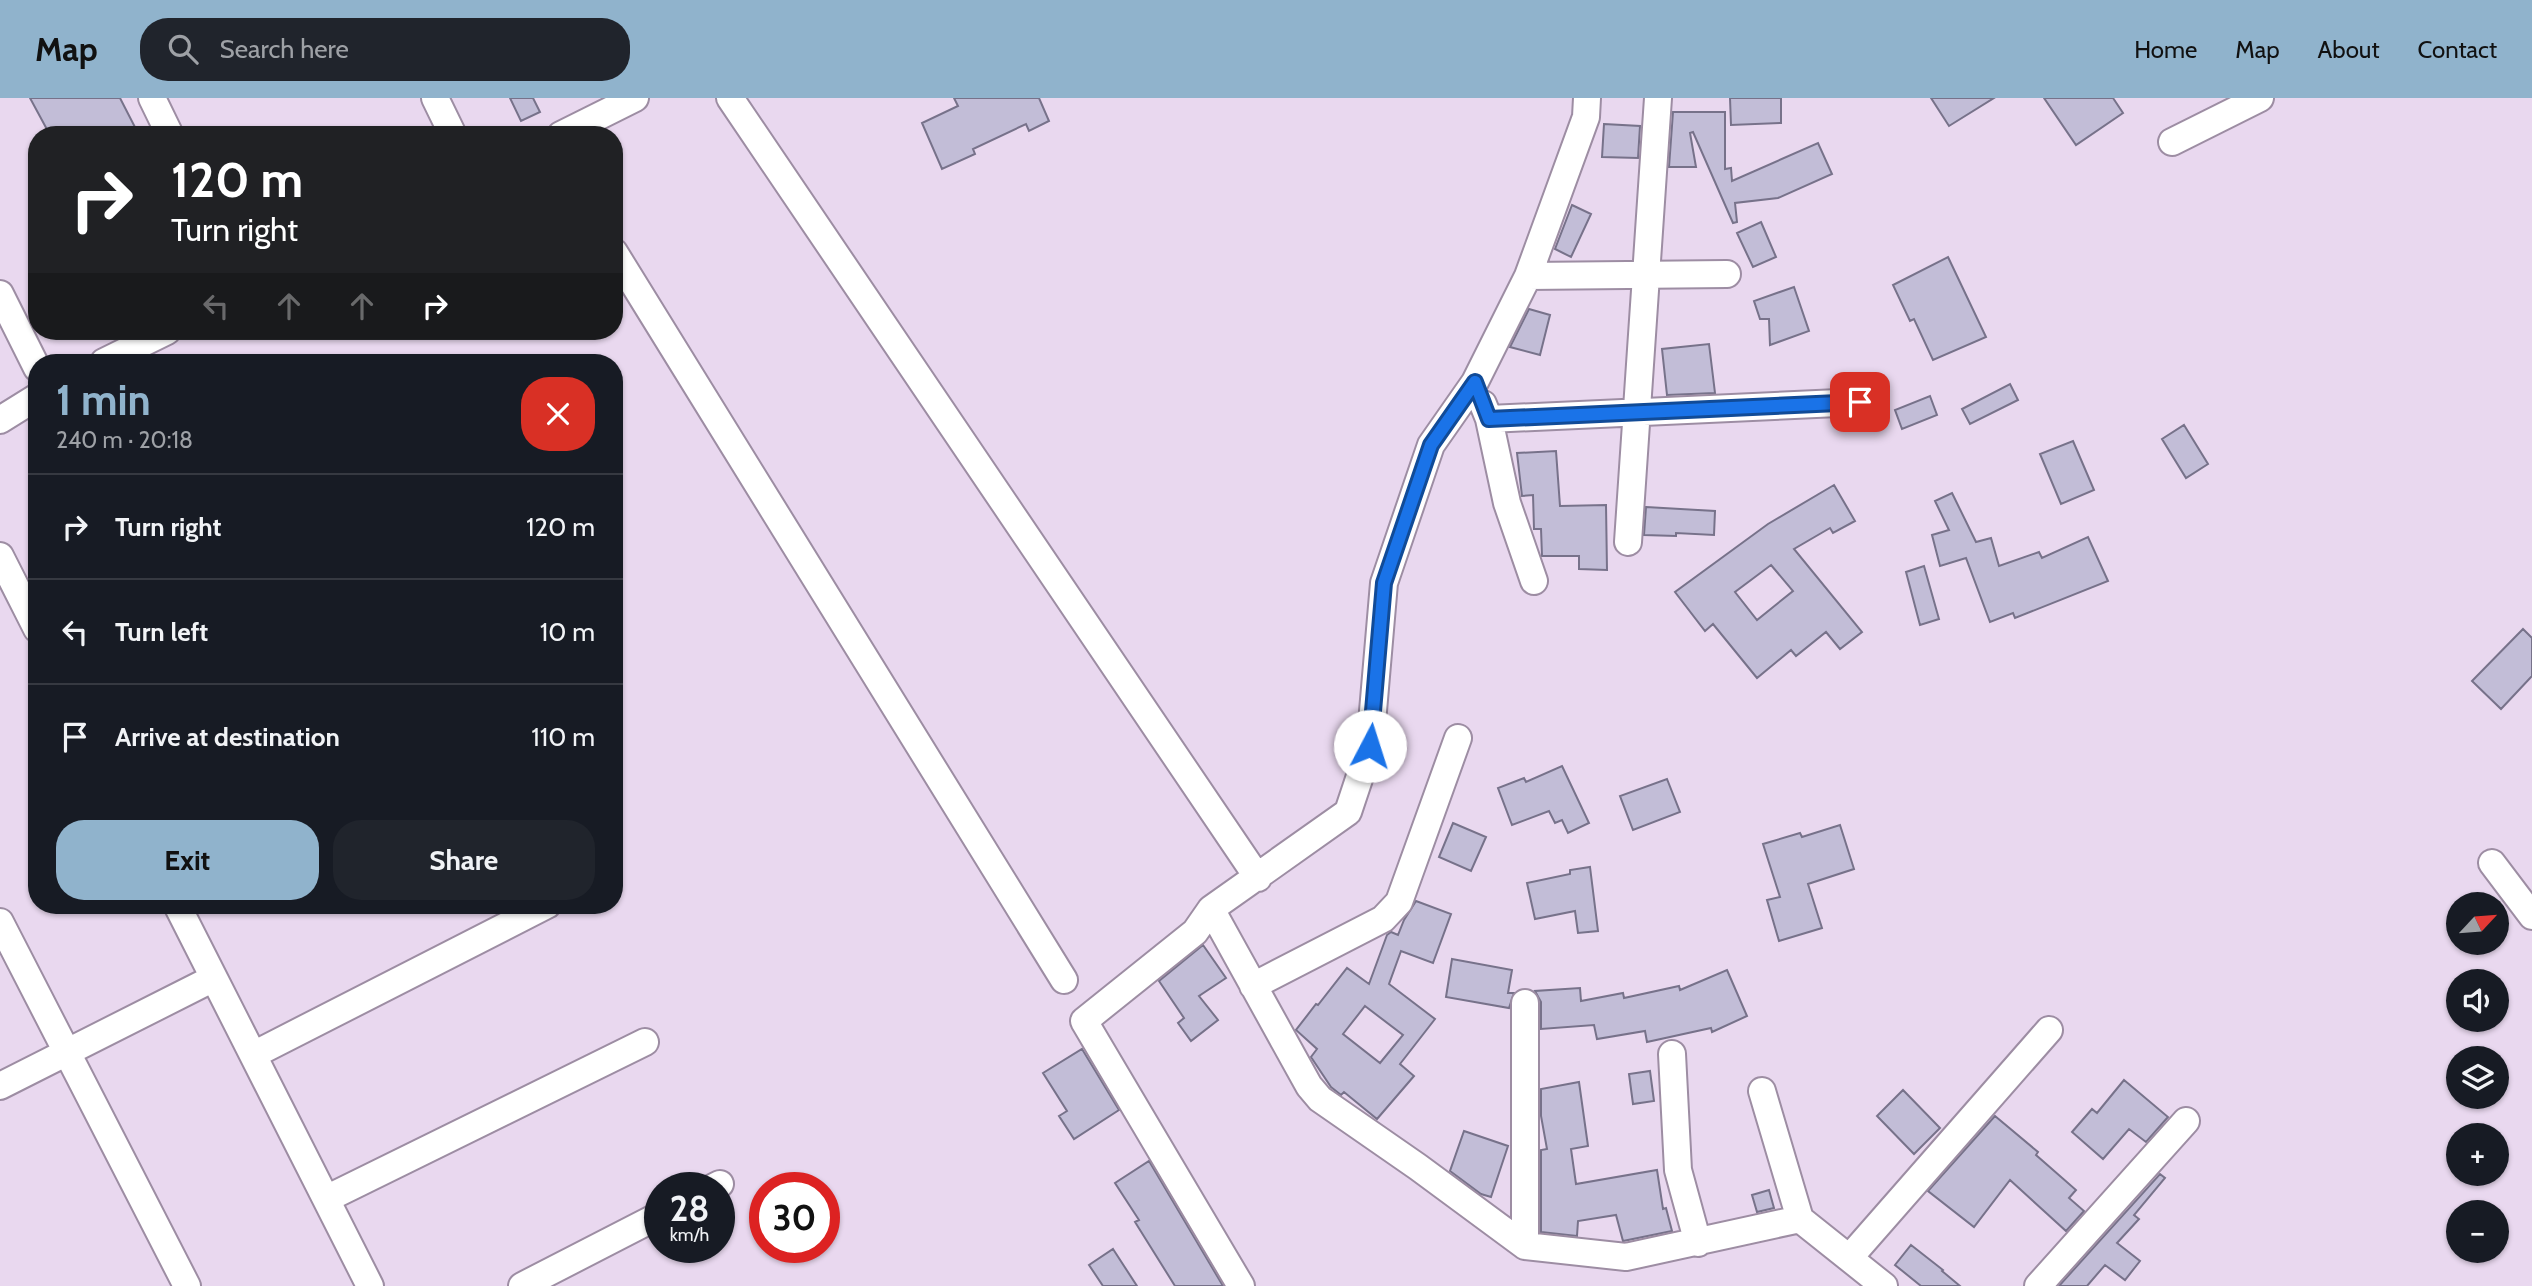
<!DOCTYPE html>
<meta charset="utf-8">
<style>
:root{--surface:#171b24;--page:#20242c;--text:#f1f3f6;--muted:#9ea1a6;--line:#363941;--accent:#90b3cc}
body{margin:0;font-family:Cabin,sans-serif;background:var(--page);color:var(--text);height:100vh;display:flex;flex-direction:column;font-size:26px;white-space:nowrap}
*{box-sizing:border-box;margin:0}
p{font-size:23px;color:var(--muted)}
.icon{flex:none;width:38px;height:38px;fill:none;stroke:currentColor;stroke-width:2;stroke-linecap:round;stroke-linejoin:round}
.map{position:relative;flex:1;overflow:hidden}
.side{position:absolute;left:28px;top:256px;width:595px;height:560px;display:flex;flex-direction:column;background:var(--surface);border-radius:28px;box-shadow:0 2px 5px #0004}
.side>*{flex:none}
.guide{position:absolute;left:28px;top:28px;width:595px;height:214px;border-radius:28px;box-shadow:0 2px 5px #0004;background:#202124;color:#fff;overflow:hidden}
.needle{width:46px;rotate:64deg}
.controls{position:absolute;left:2446px;top:794px;display:grid;gap:14px}
.controls a{display:grid;place-items:center;width:63px;height:63px;border-radius:50%;background:var(--surface);box-shadow:0 2px 5px #0004;font-size:35px}
.speed{position:absolute;left:644px;top:1074px;display:flex;gap:14px;font-size:35px;font-weight:700;text-align:center}
.speed>*{display:grid;place-content:center;width:91px;height:91px;border-radius:50%;background:var(--surface);box-shadow:0 2px 5px #0004;line-height:1}
.speed small{font-size:18px;font-weight:400}
.speed .limit{border:10px solid #d22;background:#fff;color:#111}
.pin{position:absolute;display:grid;place-items:center;width:60px;height:60px;color:#fff;margin:-30px;border-radius:14px;box-shadow:0 4px 10px #0006}
.me{position:absolute;width:77px;margin:-38px;rotate:5deg;stroke-linejoin:round;filter:drop-shadow(0 0 5px #0008)}
.turn{display:flex;align-items:center;gap:24px;height:147px;padding:0 28px;font-size:32px}
.turn .icon{width:91px;height:91px;stroke-width:2.5}
.turn b{display:block;font-size:49px;line-height:60px}
.lanes{display:flex;align-items:center;height:66px;padding:0 28px;background:#0003;justify-content:center;gap:35px;direction:ltr}
.lanes .off{opacity:.35}
.round{display:grid;place-items:center;flex:none;width:74px;height:74px;border-radius:28px;background:var(--page)}
.summary{display:flex;align-items:center;justify-content:space-between;height:119px;padding:0 28px}
h1{font-size:42px;font-weight:700;line-height:52px;color:var(--accent)}
.action{display:flex;gap:14px;margin-top:auto;padding:14px 28px}
.action a{flex:1;height:80px;border-radius:28px;background:var(--accent);color:#111;font-size:28px;font-weight:700;line-height:80px;text-align:center}
.action a+a{background:var(--page);color:var(--text)}
ul{padding:0;list-style:none}
li{display:flex;align-items:center;gap:21px;height:105px;padding:0 28px;border-top:2px solid var(--line)}
li div{flex:1}
li b{display:block;font-size:26px}
li em{font-style:normal}
header{display:flex;align-items:center;gap:42px;box-sizing:border-box;height:98px;padding:0 35px;background:var(--accent);color:#111}
header strong{font-size:33px}
nav{display:flex;gap:38px;margin-inline-start:auto;font-size:24px}
.search{width:490px;height:63px;background:var(--page);display:flex;align-items:center;gap:18px;box-sizing:border-box;padding:0 24px;border-radius:28px;color:var(--muted);font-size:26px}
.map>svg:first-child{display:block}
.building{fill:#c2bdd7;stroke:#77728a;stroke-width:2;fill-rule:evenodd}
.lines{fill:none;stroke-linecap:round;stroke-linejoin:round}
.minor-casing{stroke:#9d8da3;stroke-width:30}
.minor{stroke:#fff;stroke-width:26}
.route-casing{stroke:#114b97;stroke-width:18}
.route{stroke:#1a73e8;stroke-width:12}
</style>
<header>
<strong>Map</strong>
<div class="search"><svg class="icon" aria-label="search" viewBox="0 0 24 24"><circle cx="10" cy="10" r="6"/><path d="M15 15l6 6"/></svg>Search here</div>
<nav><a>Home</a><a>Map</a><a>About</a><a>Contact</a></nav>
</header>
<div class="map">
<svg width="2532" height="1188" viewBox="0 0 2532 1188">
<rect width="100%" height="100%" fill="#e9d8ef"/>
<path class="building" d="M30,0h90l19,37h-89z
M510,0h23l7,14 -19,9z
M954,0h85l10,23 -20,10 -3,-7 -53,25 2,5 -33,15 -20,-46 36,-17z
M1730,0h51v25l-50,2z
M1931,0h63l-45,28z
M2044,0h69l10,15 -47,32z
M1673,14h52v57l6,-1 1,13 86,-38 14,31 -54,24 -43,5 2,19 -4,1 -40,-91 -3,1 6,34h-27z
M1604,26l36,2 -2,32 -36,-1z
M1572,107l19,9 -20,43 -16,-8z
M1761,124l15,35 -23,10 -16,-34z
M1948,159l38,80 -53,23 -19,-41 -4,2 -17,-36z
M1794,189l15,44 -39,14 -1,-26h-9l-6,-18z
M1529,211l21,6 -10,40 -30,-8z
M1709,246l6,49 -48,2 -5,-46z
M2010,286l8,16 -48,24 -8,-15z
M1930,298l7,19 -35,14 -7,-19z
M2184,327l24,39 -22,14 -24,-39z
M2073,343l21,49 -33,14 -21,-50z
M1556,353l4,55 46,-1 1,65 -28,-1v-13h-37l-1,-27h-7l-1,-34 -11,1 -5,-43z
M1834,387l21,36 -22,12 -3,-5 -36,21 68,83 -22,17 -14,-17 -30,24 -5,-6 -34,28 -44,-54 -8,7 -30,-39 93,-68zM1771,467l22,26 -36,29 -22,-28z
M1952,395l24,49 15,-4 8,28 40,-14 3,6 46,-21 20,44 -93,37 -2,-5 -23,9 -24,-64 -26,8 -8,-31 17,-5 -14,-29z
M1646,409l69,4 -1,24 -38,-2v3l-32,-1z
M1924,468l15,53 -19,6 -14,-53z
M2523,531l9,9v38l-31,33 -29,-28z
M1562,668l27,57 -21,10 -6,-13 -7,3 -6,-12 -37,14 -14,-37 26,-10 2,4z
M1667,681l13,33 -47,18 -13,-34z
M1453,725l33,14 -15,34 -32,-14z
M1840,727l14,44 -46,15 14,44 -43,13 -12,-41 13,-3 -17,-53 37,-11 2,4z
M1590,769l8,64 -20,2 -3,-22 -40,8 -8,-36 43,-9v-4z
M1416,803l35,13 -18,49 -32,-12 -12,33 46,35 -35,45 14,12 -37,43 -33,-27 -3,3 -10,-8 -20,-30 6,-8 -21,-19 20,-26 2,1 29,-37 22,16 18,-49 4,-3 7,3 6,-15zM1365,908l38,29 -23,28 -37,-29z
M1203,847l23,33 -27,18 19,24 -27,21 -13,-18 6,-5 -25,-37z
M1452,861l60,11 -4,23h6l-5,15 -63,-11z
M1727,872l20,46 -35,16 -1,-4 -64,14 -2,-11 -48,8 -3,-14 -53,4v-27l-6,-11 45,-3 1,13 42,-8 1,5 55,-12 1,4z
M1082,951l37,61 -45,29 -15,-23 8,-5 -24,-38z
M1650,973l4,30 -21,3 -4,-30z
M2124,982l44,37 -22,25 -17,-13 -26,30 -31,-27 20,-23 5,4z
M1579,984l9,64 -17,3 5,35 81,-14 6,39 3,-1 6,23 -49,10 -7,-26 -38,6 -1,15 -36,-4v-82l6,-1 -6,-33v-27z
M1903,992l37,38 -26,26 -37,-38z
M1995,1018l43,36 -2,3 40,35 -7,8 15,13 -18,20 -56,-51 -36,47 -46,-36z
M1464,1033l44,15 -17,51 -10,-3 -31,-23z
M1149,1063l74,125h-48l-40,-64 4,-2 -24,-37z
M2160,1076l5,4 -31,37 5,4 -22,24 23,18 -15,19 -20,-15 -18,21h-28z
M1769,1092l5,18 -17,4 -5,-17z
M1911,1147l32,25 -1,1 18,15h-39l-26,-21z
M1113,1151l24,37h-34l-14,-21z"/>
<g class="lines">
<defs>
<path id="minor" d="M152,0l18,37
M435,0l18,37
M730,0l528,780
M561,37l74,-37
M2172,44l88,-44
M614,154l450,728
M1528,178l199,-2
M0,196l37,74
M104,264l63,-31
M1483,306l6,15 18,84 27,78
M1489,321l371,-17
M0,322l37,-23
M1628,444l30,-444
M0,458l37,73
M2492,765l40,53
M177,807l193,381
M1211,811l98,177 11,13 98,68 107,79 101,11 174,-38
M0,824l187,364
M1253,888l130,-67 16,-17 59,-164
M1672,956l6,116 20,73
M253,957l294,-150
M0,988l214,-108
M1762,993l38,128 84,67
M712,1090l8,-4
M326,1101l319,-157
M1525,1148v-243
M1850,1159l199,-227
M522,1188l138,-71
M1241,1188l-157,-265 111,-89 16,-23 137,-97 22,-66 14,-163 47,-138 44,-63 53,-106 58,-159 1,-19
M2038,1188l148,-165"/>
</defs>
<use href="#minor" class="minor-casing"/>
<use href="#minor" class="minor"/>
</g>
<g class="lines">
<defs>
<path id="route" d="M1370,648l14,-163 47,-138 44,-63 14,37 371,-17"/>
</defs>
<use href="#route" class="route-casing"/>
<use href="#route" class="route"/>
</g>
</svg>
<div class="controls">
<a><svg class="needle" viewBox="-14 -14 28 28"><path d="M0-13l5 13h-10z" fill="#e53935"/><path d="M0 13l5-13h-10z" fill="#9ea1a6"/></svg></a>
<a><svg class="icon" aria-label="sound" viewBox="0 0 24 24"><path d="M4 9h4l5-4v14l-5-4H4zM17 9q2 3 0 6"/></svg></a>
<a><svg class="icon" aria-label="layers" viewBox="0 0 24 24"><path d="M12 4l9 5-9 5-9-5zM3 14l9 5 9-5"/></svg></a>
<a>+</a>
<a>−</a>
</div>
<div class="speed"><div>28<small>km/h</small></div><div class="limit">30</div></div>
<div class="pin" style="left:1860px;top:304px;background:#d93025"><svg class="icon" aria-label="arrive" viewBox="0 0 24 24"><path d="M6 21V4h12l-3 4 3 4H6"/></svg></div>
<svg class="me" style="left:1370px;top:648px" viewBox="-20 -20 40 40"><circle r="19" fill="#fff"/><path d="M0-13L10 11 0 6-10 11z" fill="#1a73e8"/></svg>
<div class="guide">
<div class="turn"><svg class="icon" aria-label="right" viewBox="0 0 24 24"><path d="M7 20v-9h11M14 6l5 5-5 5"/></svg><div><b>120 m</b>Turn right</div></div>
<div class="lanes"><svg class="icon off" aria-label="left" viewBox="0 0 24 24"><path d="M17 20v-9H6M10 6l-5 5 5 5"/></svg><svg class="icon off" aria-label="ahead" viewBox="0 0 24 24"><path d="M12 20V5M6 11l6-6 6 6"/></svg><svg class="icon off" aria-label="ahead" viewBox="0 0 24 24"><path d="M12 20V5M6 11l6-6 6 6"/></svg><svg class="icon" aria-label="right" viewBox="0 0 24 24"><path d="M7 20v-9h11M14 6l5 5-5 5"/></svg></div>
</div>
<section class="side">
<div class="summary"><div><h1>1 min</h1><p>240 m · 20:18</p></div><a class="round" style="background:#d93025;color:#fff"><svg class="icon" aria-label="close" viewBox="0 0 24 24"><path d="M6 6l12 12M18 6L6 18"/></svg></a></div>
<ul>
<li><svg class="icon" aria-label="right" viewBox="0 0 24 24"><path d="M7 20v-9h11M14 6l5 5-5 5"/></svg><div><b>Turn right</b></div><em>120 m</em></li>
<li><svg class="icon" aria-label="left" viewBox="0 0 24 24"><path d="M17 20v-9H6M10 6l-5 5 5 5"/></svg><div><b>Turn left</b></div><em>10 m</em></li>
<li><svg class="icon" aria-label="arrive" viewBox="0 0 24 24"><path d="M6 21V4h12l-3 4 3 4H6"/></svg><div><b>Arrive at destination</b></div><em>110 m</em></li>
</ul>
<div class="action"><a>Exit</a><a>Share</a></div>
</section>
</div>
